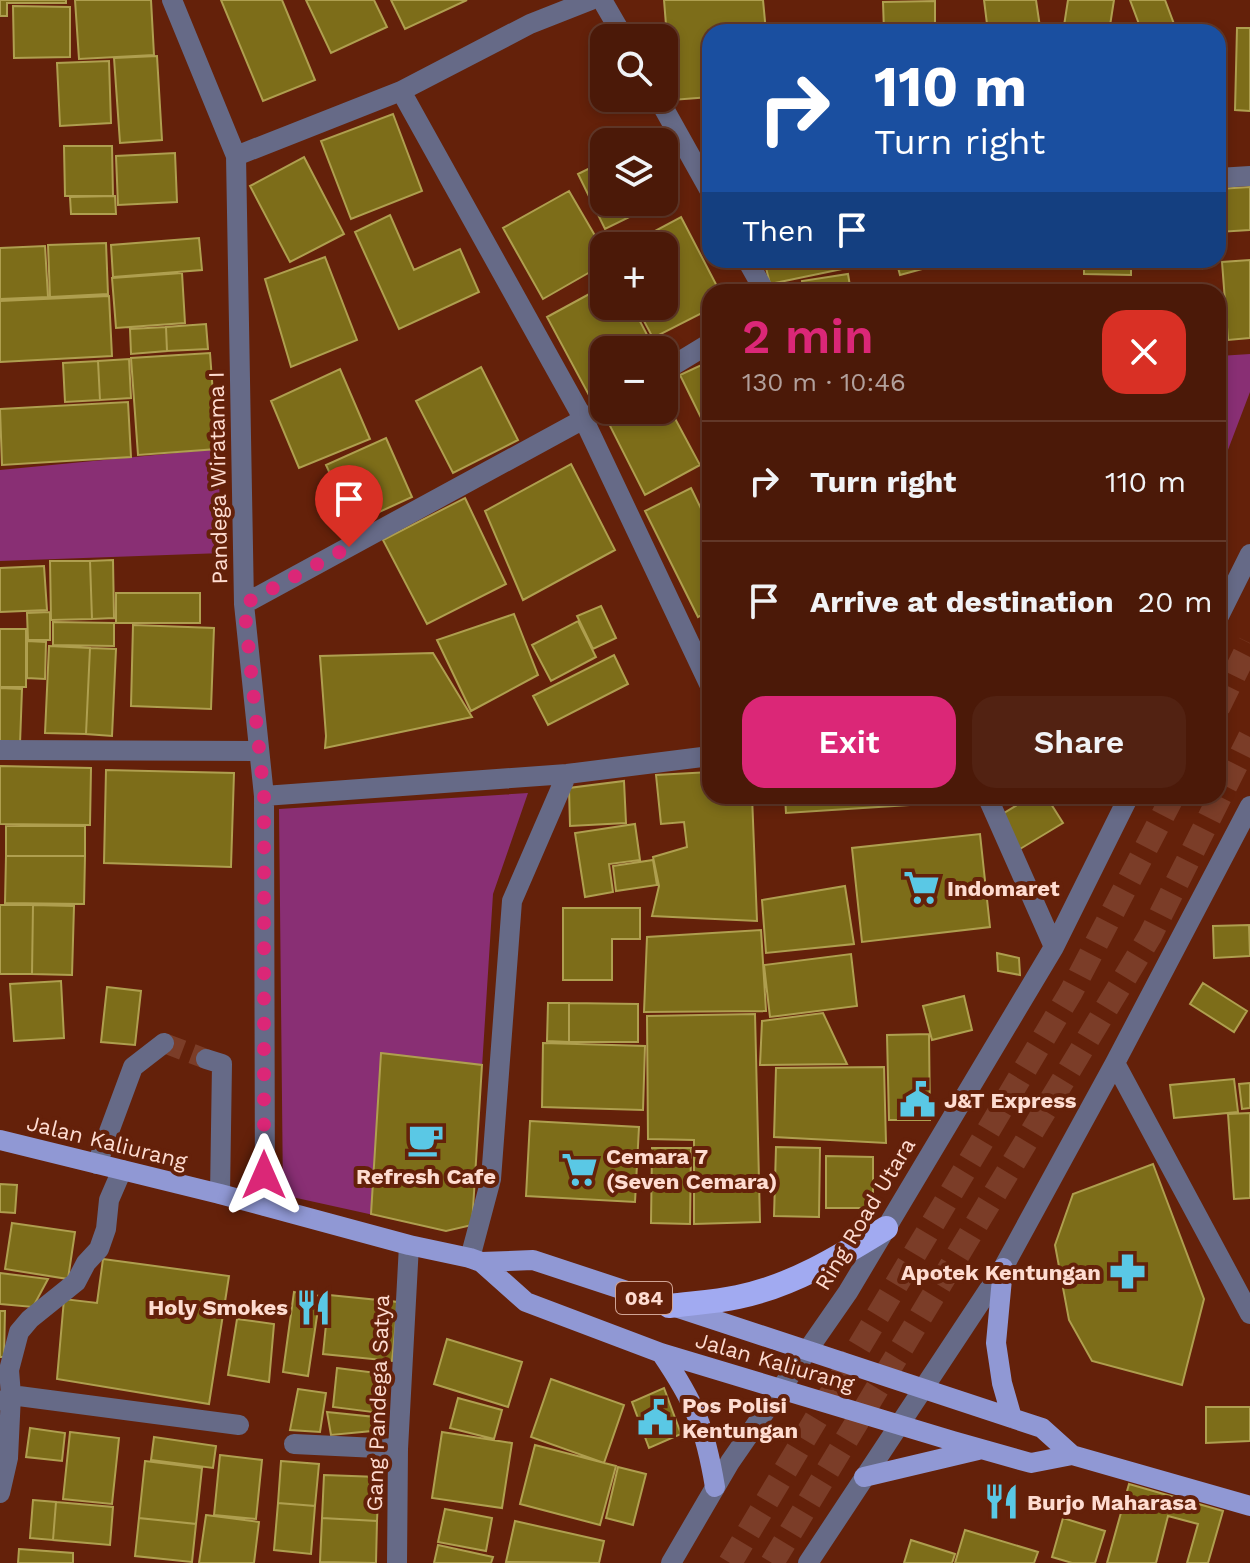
<!DOCTYPE html>
<meta charset="utf-8">
<style>
:root{--surface:#4b1908;--page:#522212;--text:#f1f3f6;--muted:#b2a09c;--line:#623829;--accent:#db2777}
body{margin:0;font-family:"Work Sans",sans-serif;background:var(--page);color:var(--text);height:100vh;display:flex;flex-direction:column;font-size:30px;white-space:nowrap}
*{box-sizing:border-box;margin:0}
p{font-size:26px;color:var(--muted)}
.icon{flex:none;width:44px;height:44px;fill:none;stroke:currentColor;stroke-width:2;stroke-linecap:round;stroke-linejoin:round}
.map{position:relative;flex:1;overflow:hidden}
.drawer{position:absolute;left:702px;top:284px;width:524px;height:520px;display:flex;flex-direction:column;background:var(--surface);border-radius:24px;box-shadow:0 4px 12px #0003,0 0 0 2px var(--line)}
.drawer>*{flex:none}
.banner{position:absolute;left:702px;top:24px;width:524px;height:244px;border-radius:24px;box-shadow:0 4px 12px #0003,0 0 0 2px var(--line);background:#1a4fa0;color:#fff;overflow:hidden}
.buttons{position:absolute;left:590px;top:24px;display:grid;gap:16px}
.buttons a{display:grid;place-items:center;width:88px;height:88px;border-radius:16px;background:var(--surface);box-shadow:0 4px 12px #0003,0 0 0 2px var(--line);font-size:40px}
.pin{position:absolute;display:grid;place-items:center;width:68px;height:68px;color:#fff;margin:-82px -34px;border-radius:50% 50% 50% 0;rotate:-45deg;box-shadow:0 0 8px #0007}
.pin .icon{rotate:45deg}
.me{position:absolute;width:88px;margin:-44px;rotate:0deg;stroke-linejoin:round;filter:drop-shadow(0 0 6px #0008)}
.turn{display:flex;align-items:center;gap:28px;height:168px;padding:0 40px;font-size:36px}
.turn .icon{width:104px;height:104px;stroke-width:2.5}
.turn b{display:block;font-size:56px;line-height:68px}
.then{display:flex;align-items:center;height:76px;padding:0 40px;background:#0003;gap:16px;font-size:30px}
.round{display:grid;place-items:center;flex:none;width:84px;height:84px;border-radius:24px;background:var(--page)}
.headline{display:flex;align-items:center;justify-content:space-between;height:136px;padding:0 40px}
h1{font-size:48px;font-weight:600;line-height:60px;color:var(--accent)}
.cta{display:flex;gap:16px;margin-top:auto;padding:16px 40px}
.cta a{flex:1;height:92px;border-radius:24px;background:var(--accent);color:#fff;font-size:32px;font-weight:600;line-height:92px;text-align:center}
.cta a+a{background:var(--page);color:var(--text)}
ul{padding:0;list-style:none}
li{display:flex;align-items:center;gap:24px;height:120px;padding:0 40px;border-top:2px solid var(--line)}
li div{flex:1}
li b{display:block;font-size:30px}
li em{font-style:normal}
.map>svg:first-child{display:block}
.green{fill:#892f74}
.building{fill:#7d6d19;stroke:#af9f4f;stroke-width:2}
.lines{fill:none;stroke-linecap:round;stroke-linejoin:round}
.minor-tunnel{stroke:#7b3d28;stroke-width:20;stroke-dasharray:20 10;stroke-linecap:butt}
.highway-tunnel{stroke:#7b3d28;stroke-width:24;stroke-dasharray:24 12;stroke-linecap:butt}
.minor{stroke:#666a87;stroke-width:20}
.major{stroke:#9098d4;stroke-width:20}
.highway{stroke:#a1aaf1;stroke-width:24}
.route{stroke:#db2777;stroke-width:14;stroke-dasharray:0 25.2}
.labels{text-anchor:middle;dominant-baseline:central;stroke-width:8;stroke-linejoin:round;paint-order:stroke}
.shield{fill:#64210a;stroke:#d0a495;stroke-width:2}
.shield-label{font-size:20px;font-weight:bold;fill:#fedcd1}
.street-label{font-size:22px;fill:#fedcd1;stroke:#64210a}
.poi-label{font-size:22px;font-weight:bold;fill:#fedcd1;stroke:#64210a;text-anchor:start}
</style>
<div class="map">
<svg width="1250" height="1563" viewBox="0 0 1250 1563">
<rect width="100%" height="100%" fill="#64210a"/>
<path class="green" d="M1218,351l1,5 31,-2v38l-32,84z
M217,449l6,104 -223,8v-91z
M528,793l-35,101 -21,331 -26,6 -163,-36 -4,-386z"/>
<path class="building" d="M0,0h66v3h-59v13h-7z
M75,0h76l3,55 -75,4z
M221,0h61l33,80 -52,21z
M306,0h68l13,27 -56,26z
M391,0h76l-62,29z
M664,0h99l3,32h-56v65l-38,3z
M984,0h52l4,27 -52,5z
M1068,0h46l-5,32h-46z
M1130,0h35l12,32h-35z
M935,1v31h-51l-1,-30z
M13,6l57,1v50l-56,1z
M855,25l1,7h-51v-2z
M1237,28h13v83l-15,-1z
M157,56l5,84 -42,3 -6,-85z
M109,61l2,62 -51,3 -3,-63z
M393,114l29,77 -71,28 -30,-78z
M64,146h48l1,50h-48z
M175,153l2,49 -59,3 -2,-49z
M304,157l40,77 -54,28 -40,-76z
M604,161v41h56l-55,27 -27,-55z
M1250,187v43l-32,2v-43z
M569,191l35,60v13l-61,35 -40,-71z
M115,196l1,18h-45l-1,-17z
M390,215l24,55 46,-21 19,43 -80,37 -44,-97z
M681,217l39,75h-10v17l-57,29 -17,-32h28v-60h-37z
M199,238l3,32 -89,7 -2,-32z
M106,243l2,51 -58,3 -2,-52z
M45,246l3,51 -48,2v-51z
M325,257l32,83 -66,27 -26,-88z
M764,260h87l1,7 -82,17z
M896,260h40l1,5 -37,10z
M1084,260h47v15l-47,-1z
M1135,260h67v9l-67,-4z
M1250,260v78l-22,2 -6,-78z
M182,273l3,50 -69,5 -4,-50z
M848,274l3,18h-47l-2,-11z
M604,286v20h28l23,44h-51v42l-13,7 -44,-82z
M109,296l3,60 -112,6v-61z
M206,324l2,25 -41,2 -1,-24z
M166,327l1,24 -36,3 -1,-25z
M210,353l7,96 -79,6 -7,-97z
M129,359l2,39 -31,2 -2,-39z
M98,361l2,39 -35,2 -2,-39z
M710,361v75l-30,-61z
M481,367l37,73 -65,33 -37,-72z
M340,369l30,70 -71,29 -28,-67z
M664,398l36,67 -55,30 -39,-77 14,-8h44z
M128,402l3,55 -129,8 -2,-56z
M386,438l26,59 -59,27 -27,-59z
M571,464l44,86 -92,50 -38,-89z
M691,488l19,39v83l-12,7 -53,-106z
M465,498l41,86 -79,40 -44,-84z
M113,560l1,58 -22,1 -2,-58z
M50,561h40l2,58 -41,1z
M44,566l3,44 -47,2v-44z
M116,593h84v30h-84z
M601,606l15,32 -23,11 -16,-33z
M50,612v28h-22l-1,-27z
M514,614l24,61 -67,36 -34,-71z
M578,621l18,36 -45,24 -19,-36z
M53,622l61,1v23l-61,-1z
M133,625l81,3 -3,81 -80,-3z
M0,629h26v58h-26z
M27,641l19,1 -1,37 -18,-1z
M49,646l41,2 -4,86 -41,-1z
M90,648l26,1 -4,87 -26,-2z
M433,653l39,64 -147,31 1,-12 -6,-80z
M614,655l14,29 -80,41 -15,-29z
M0,688l22,1 -2,55 -20,-1z
M0,766l91,2 -1,57 -90,-1z
M106,770l128,3 -3,94 -127,-4z
M710,772v24h42l5,125 -105,-5 7,-30 -6,-29 34,-10 -3,-25 -23,2 -5,-49z
M624,781l2,42 -56,3 -1,-38z
M785,796h124v9l-123,8z
M1032,796h14l17,27 -43,26 -21,-33z
M635,824l5,36 -31,4 4,28 -28,5 -10,-64z
M6,826h79v30h-79z
M980,834l10,93 -128,15 -10,-94z
M6,856h79l-1,48 -79,-1z
M653,860l4,25 -41,6 -3,-25z
M845,886l9,58 -88,9 -4,-53z
M0,905h33l-1,69h-32z
M33,905l41,1 -2,69 -40,-1z
M563,908h77v31h-28v41h-49z
M1249,925l1,31 -36,2 -1,-32z
M761,930l5,81 -122,1 3,-75z
M997,953l22,5 1,17 -22,-4z
M851,954l6,52 -87,11 -6,-52z
M61,981l3,57 -50,3 -4,-57z
M1203,983l44,28 -13,21 -44,-28z
M107,987l34,4 -6,54 -34,-3z
M964,996l8,34 -40,10 -9,-34z
M548,1003h21v39l-22,-1z
M569,1003l69,1v38h-69z
M823,1013l24,51 -87,1 2,-44z
M755,1014l5,208 -66,2v-84l-46,-1 -1,-123z
M929,1034l1,86h-41l-2,-85z
M543,1043l102,3 -2,64 -101,-3z
M381,1053l101,12 -10,160 -26,6 -75,-17z
M884,1067l2,76 -112,-6 2,-69z
M1234,1079l4,33 -64,6 -4,-33z
M1250,1083v25l-8,1 -3,-25z
M1250,1113v85l-16,1 -6,-85z
M530,1121l109,6 -4,75 -109,-6z
M776,1147l44,1 -1,69 -45,-1z
M652,1148h39l-1,76 -39,-1z
M826,1156l47,1v51h-47z
M1153,1164l51,135 -22,86 -90,-24 -23,-41 -14,-75 18,-51z
M0,1184l17,1 -2,28 -15,-1z
M12,1223l63,9 -7,47 -63,-10z
M103,1259l126,17 -20,128 -152,-25 7,-80 33,4z
M0,1273l48,6 -15,28 -33,-3z
M294,1292l26,4 -12,80 -25,-4z
M329,1295l69,7 -6,59 -69,-7z
M0,1311h5l-1,46h-4z
M237,1319l37,5 -5,58 -41,-7z
M447,1339l75,23 -14,45 -74,-23z
M337,1368l48,6 -5,39 -47,-6z
M551,1379l73,26 -20,58 -73,-26z
M664,1388l17,46 -32,14 -17,-46z
M298,1389l28,4 -6,39 -30,-2z
M458,1398l44,12 -8,29 -44,-11z
M1206,1407h44v34l-44,2z
M327,1412l48,5 -3,14 -41,4z
M30,1428l35,5 -3,28 -36,-4z
M70,1432l49,6 -7,66 -49,-5z
M442,1432l70,11 -10,65 -70,-10z
M154,1437l62,9 -3,22 -62,-8z
M535,1445l81,21 -16,59 -80,-21z
M220,1455l42,5 -6,59 -42,-4z
M145,1461l57,7 -6,56 -57,-6z
M281,1461l38,3 -4,42 -37,-3z
M618,1467l28,7 -13,51 -27,-7z
M324,1475l55,2 -2,44 -55,-3z
M1129,1484l94,27 -15,52h-21l11,-39 -30,-8 -12,47h-49z
M33,1500l23,2 -3,38 -23,-2z
M56,1502l57,5 -3,38 -57,-5z
M278,1503l37,3 -4,48 -37,-4z
M445,1509l47,9 -6,33 -48,-9z
M206,1515l53,7 -5,41h-55z
M139,1518l57,6 -4,38 -57,-6z
M322,1518l55,3 -1,42 -56,-1z
M1063,1518l42,13 -10,32h-23l-20,-6z
M515,1521l89,20 -5,22 -93,-1z
M965,1530l73,22 -4,11h-79z
M911,1540l44,14 -3,9h-48z
M438,1545l55,12 -2,6h-57z
M19,1549l54,4v10h-55z"/>
<g class="lines">
<path class="minor-tunnel" d="M164,1043l42,16"/>
<path class="highway-tunnel" d="M1218,708l32,-65
M730,1563l341,-571 102,-196
M772,1563l378,-627 100,-199"/>
<path class="minor" d="M172,0l64,156 8,448 20,192 1,410
M591,0l-61,24 -129,67 183,329 126,266
M602,0l22,38
M658,98l52,93
M236,156l165,-65
M1218,178l32,-2
M747,260l18,32
M664,371l46,-28
M244,604l360,-196
M1218,618l32,-64
M0,750l259,1
M264,796l303,-22 143,-18
M987,796l67,151
M206,1059l16,5 -2,130
M1115,1063l135,251
M97,1164l36,-97 31,-24
M470,1258l21,-79 21,-278 55,-127
M3,1401l8,-6 228,30
M294,1444l104,5
M0,1493l8,-35 3,-63 -2,-25 10,-38 11,-13 46,-37 10,-19 13,-14 7,-20 3,-29 13,-30
M397,1563l1,-114 11,-204
M671,1563l59,-101 118,-170 206,-345 75,-151
M808,1563l195,-295 112,-205 135,-257"/>
<path class="major" d="M0,1140l220,54 189,51 61,13 11,4 45,40 135,51 292,88 78,22 41,-8
M481,1262l52,-2 509,168 30,27 178,51
M1003,1268l-7,75 6,40 10,35
M661,1353c34,50 44,74 54,134
M864,1477l114,-27"/>
<path class="highway" d="M669,1306c23,-3 46,-4 69,-9 54,-11 101,-40 148,-69"/>
</g>
<g class="lines">
<path class="route" d="M264,1175v-379l-20,-192 105,-57"/>
</g>
<defs>
<symbol id="supermarket-bare" viewBox="-9 -9 18 18"><path d="M-6-5.5h2.5l.6 2H6L4.5 2H-2.5L-4.4-4H-6ZM-1.5 3.2a1.3 1.3 0 1 0 .1 0ZM3 3.2a1.3 1.3 0 1 0 .1 0Z" fill="#5ac8e5" stroke="#64210a" stroke-width="2.5" paint-order="stroke"/></symbol>
<symbol id="civic-bare" viewBox="-9 -9 18 18"><path d="M-.6-6.5H3V-4.5H.6V-3L4-1V1h2V6H-6V1h2V-1L-.6-3ZM-1.2 2.5V6h2.4V2.5Z" fill="#5ac8e5" stroke="#64210a" stroke-width="2.5" paint-order="stroke"/></symbol>
<symbol id="cafe-bare" viewBox="-9 -9 18 18"><path d="M-5.5-4.5H6V0H3Q3 3.5 0 3.5H-2.5Q-5.5 3.5-5.5 0ZM3-3.2v2h1.7v-2ZM-6 4.5H4V6H-6Z" fill="#5ac8e5" stroke="#64210a" stroke-width="2.5" paint-order="stroke"/></symbol>
<symbol id="pharmacy-bare" viewBox="-9 -9 18 18"><path d="M-2-6h4v4h4v4h-4v4h-4v-4h-4v-4h4Z" fill="#5ac8e5" stroke="#64210a" stroke-width="2.5" paint-order="stroke"/></symbol>
<symbol id="restaurant-bare" viewBox="-9 -9 18 18"><path d="M-5-6h1v4h1v-4h1v4h1v-4h1v5L-1.5 .5V6h-2V.5L-5-1ZM5-6V6H3V1.5H1.5Q1.5-4 5-6Z" fill="#5ac8e5" stroke="#64210a" stroke-width="2.5" paint-order="stroke"/></symbol>
</defs>
<g fill-rule="evenodd">
<use href="#supermarket-bare" x="896" y="862" width="51" height="51"/>
<use href="#civic-bare" x="892" y="1074" width="51" height="51"/>
<use href="#cafe-bare" x="400" y="1114" width="51" height="51"/>
<use href="#supermarket-bare" x="554" y="1144" width="51" height="51"/>
<use href="#pharmacy-bare" x="1102" y="1246" width="51" height="51"/>
<use href="#restaurant-bare" x="288" y="1282" width="51" height="51"/>
<use href="#civic-bare" x="630" y="1392" width="51" height="51"/>
<use href="#restaurant-bare" x="976" y="1476" width="51" height="51"/>
</g>
<g class="labels">
<rect class="shield" x="616" y="1282" width="56" height="32" rx="6"/>
<g class="shield-label">
<text x="644" y="1298">084</text>
</g>
<g class="street-label">
<text transform="translate(218 478) rotate(-91)">Pandega Wiratama I</text>
<text transform="translate(107 1142) rotate(14)">Jalan Kaliurang</text>
<text transform="translate(865 1214) rotate(-59)">Ring Road Utara</text>
<text transform="translate(775 1362) rotate(16)">Jalan Kaliurang</text>
<text transform="translate(378 1403) rotate(-88)">Gang Pandega Satya</text>
</g>
<g class="poi-label">
<text x="947" y="888">Indomaret</text>
<text x="944" y="1100">J&amp;T Express</text>
<text x="606" y="1156">Cemara 7<tspan x="606" dy="25">(Seven Cemara)</tspan></text>
<text x="426" y="1176" text-anchor="middle">Refresh Cafe</text>
<text x="1101" y="1272" text-anchor="end">Apotek Kentungan</text>
<text x="288" y="1307" text-anchor="end">Holy Smokes</text>
<text x="682" y="1405">Pos Polisi<tspan x="682" dy="25">Kentungan</tspan></text>
<text x="1027" y="1502">Burjo Maharasa</text>
</g>
</g>
</svg>
<div class="buttons">
<a><svg class="icon" aria-label="search" viewBox="0 0 24 24"><circle cx="10" cy="10" r="6"/><path d="M15 15l6 6"/></svg></a>
<a><svg class="icon" aria-label="layers" viewBox="0 0 24 24"><path d="M12 4l9 5-9 5-9-5zM3 14l9 5 9-5"/></svg></a>
<a>+</a>
<a>−</a>
</div>
<div class="pin" style="left:349px;top:547px;background:#d93025"><svg class="icon" aria-label="arrive" viewBox="0 0 24 24"><path d="M6 21V4h12l-3 4 3 4H6"/></svg></div>
<svg class="me" style="left:264px;top:1175px" viewBox="-20 -20 40 40"><path d="M0-17L14 15 0 8-14 15z" fill="#db2777" stroke="#fff" stroke-width="4"/></svg>
<div class="banner">
<div class="turn"><svg class="icon" aria-label="right" viewBox="0 0 24 24"><path d="M7 20v-9h11M14 6l5 5-5 5"/></svg><div><b>110 m</b>Turn right</div></div>
<div class="then">Then<svg class="icon" aria-label="arrive" viewBox="0 0 24 24"><path d="M6 21V4h12l-3 4 3 4H6"/></svg></div>
</div>
<section class="drawer">
<div class="headline"><div><h1>2 min</h1><p>130 m · 10:46</p></div><a class="round" style="background:#d93025;color:#fff"><svg class="icon" aria-label="close" viewBox="0 0 24 24"><path d="M6 6l12 12M18 6L6 18"/></svg></a></div>
<ul>
<li><svg class="icon" aria-label="right" viewBox="0 0 24 24"><path d="M7 20v-9h11M14 6l5 5-5 5"/></svg><div><b>Turn right</b></div><em>110 m</em></li>
<li><svg class="icon" aria-label="arrive" viewBox="0 0 24 24"><path d="M6 21V4h12l-3 4 3 4H6"/></svg><div><b>Arrive at destination</b></div><em>20 m</em></li>
</ul>
<div class="cta"><a>Exit</a><a>Share</a></div>
</section>
</div>
